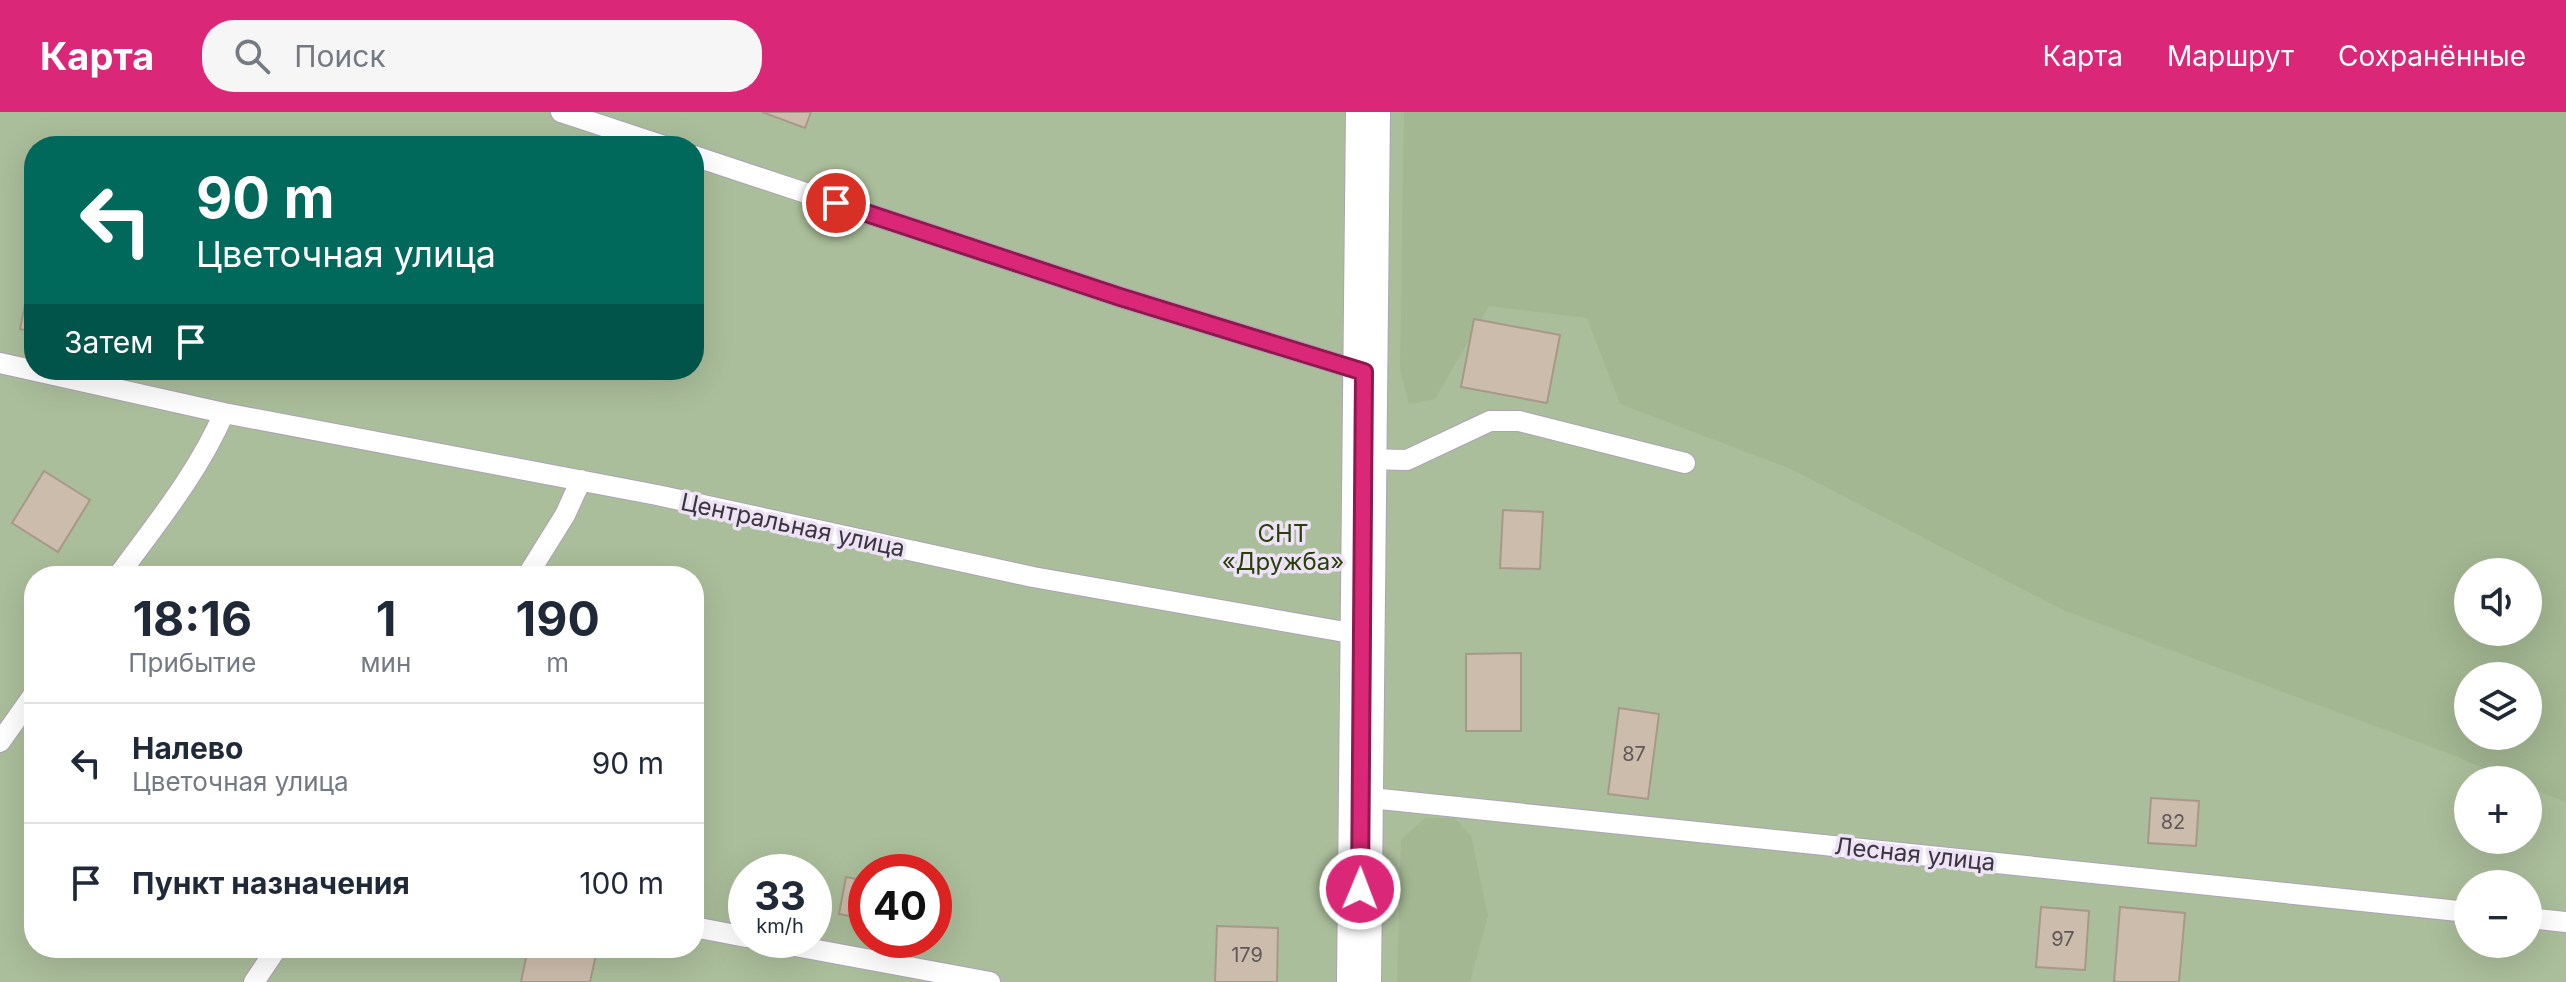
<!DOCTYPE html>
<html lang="ru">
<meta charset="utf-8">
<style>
:root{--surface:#fff;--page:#f6f6f7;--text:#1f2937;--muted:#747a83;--line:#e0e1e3;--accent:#db2777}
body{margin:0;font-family:Inter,sans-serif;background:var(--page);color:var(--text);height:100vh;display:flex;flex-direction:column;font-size:30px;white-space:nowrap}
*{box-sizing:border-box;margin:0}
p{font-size:26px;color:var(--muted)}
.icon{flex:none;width:44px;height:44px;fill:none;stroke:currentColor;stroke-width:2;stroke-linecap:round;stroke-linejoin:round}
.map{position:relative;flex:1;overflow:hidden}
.sheet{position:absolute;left:24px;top:454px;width:680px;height:392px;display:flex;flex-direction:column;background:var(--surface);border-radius:32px;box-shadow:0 8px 32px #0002}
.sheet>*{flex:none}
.banner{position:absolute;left:24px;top:24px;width:680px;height:244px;border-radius:32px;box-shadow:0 8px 32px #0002;background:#00695c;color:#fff;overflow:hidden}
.buttons{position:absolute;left:2454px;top:446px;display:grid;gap:16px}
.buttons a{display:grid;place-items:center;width:88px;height:88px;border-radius:50%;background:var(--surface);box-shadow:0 8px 32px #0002;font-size:40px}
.speed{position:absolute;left:728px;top:742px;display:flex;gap:16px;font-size:40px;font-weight:700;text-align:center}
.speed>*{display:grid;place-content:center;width:104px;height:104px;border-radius:50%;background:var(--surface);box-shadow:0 8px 32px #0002;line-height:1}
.speed small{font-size:20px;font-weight:400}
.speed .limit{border:12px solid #d22;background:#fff;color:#111}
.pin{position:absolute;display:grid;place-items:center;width:68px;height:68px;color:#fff;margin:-34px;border:4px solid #fff;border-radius:50%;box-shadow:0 2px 8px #0007}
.me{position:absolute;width:88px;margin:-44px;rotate:1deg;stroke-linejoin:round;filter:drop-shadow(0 0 6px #0008)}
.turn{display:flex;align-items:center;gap:28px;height:168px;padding:0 40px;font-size:36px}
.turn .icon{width:104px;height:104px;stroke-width:2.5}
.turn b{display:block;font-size:56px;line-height:68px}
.then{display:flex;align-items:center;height:76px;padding:0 40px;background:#0003;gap:16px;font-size:30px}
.eta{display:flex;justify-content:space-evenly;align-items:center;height:136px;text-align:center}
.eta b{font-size:48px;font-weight:700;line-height:56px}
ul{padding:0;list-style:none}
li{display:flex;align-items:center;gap:24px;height:120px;padding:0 40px;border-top:2px solid var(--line)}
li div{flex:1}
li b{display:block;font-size:30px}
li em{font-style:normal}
header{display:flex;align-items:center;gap:48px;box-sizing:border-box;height:112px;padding:0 40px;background:var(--accent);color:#fff}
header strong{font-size:38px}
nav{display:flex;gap:44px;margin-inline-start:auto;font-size:28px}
.search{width:560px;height:72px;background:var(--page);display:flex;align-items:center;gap:20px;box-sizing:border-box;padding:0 28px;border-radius:32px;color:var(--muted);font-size:30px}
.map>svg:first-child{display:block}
.green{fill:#abbe9b;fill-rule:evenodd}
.forest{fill:#a3b792;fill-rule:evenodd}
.building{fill:#ccbcac;stroke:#a89889;stroke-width:2}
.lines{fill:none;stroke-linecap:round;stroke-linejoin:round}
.service-casing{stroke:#ada3b5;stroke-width:22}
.tertiary-casing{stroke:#ada3b5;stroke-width:46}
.service{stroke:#fff;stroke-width:20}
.tertiary{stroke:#fff;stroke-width:44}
.route-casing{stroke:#8e194d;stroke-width:20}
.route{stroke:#db2777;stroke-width:14}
.labels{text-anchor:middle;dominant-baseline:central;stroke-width:7;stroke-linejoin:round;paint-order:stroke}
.number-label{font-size:20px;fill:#5f585a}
.street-label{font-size:24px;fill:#3b363e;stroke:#eee3f6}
.park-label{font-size:24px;fill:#294109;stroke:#eee3f6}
</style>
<header>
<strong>Карта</strong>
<div class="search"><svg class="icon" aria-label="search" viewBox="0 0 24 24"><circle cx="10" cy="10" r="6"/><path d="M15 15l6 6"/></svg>Поиск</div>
<nav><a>Карта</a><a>Маршрут</a><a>Сохранённые</a></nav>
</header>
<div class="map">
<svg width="2566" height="870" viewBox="0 0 2566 870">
<rect width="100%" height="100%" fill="#eee3f6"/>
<path class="green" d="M0,0h1404v4l1064,560v60h60l38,-10v256h-2566zM34,34h660v224h-660zM34,464h660v372h-660zM2468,668h60v60h-60zM746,760h68v68h-68zM866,760h68v68h-68zM2468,772h60v60h-60z"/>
<path class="forest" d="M1404,0h1162v690l-38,-15v-7h-16l-67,-28 -382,-142 -272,-141 -171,-65 -33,-86 -98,-12 -54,93 -26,5 -9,-34zM2468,460h60v60h-60zM2468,564h60v60h-60z
M1425,706h30l16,18 17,79 -18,67h-73l4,-142z"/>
<path class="building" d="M762,0h49l-6,16z
M29,173l5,1v46l-14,-3z
M1474,207l86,16 -13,68 -86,-16z
M44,359l46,29 -32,52 -46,-29z
M1503,398l40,2 -3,57 -40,-1z
M1521,541v78h-55v-77z
M1619,596l40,6 -11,85 -40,-5z
M2151,686l48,3 -3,45 -48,-3z
M846,765l20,4v38l-27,-5z
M2041,795l48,4 -4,59 -49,-3z
M2120,795l65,6 -6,69h-65z
M1217,814l61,2 -1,54h-62z
M528,836l69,2 -7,32h-69z"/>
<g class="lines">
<defs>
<path id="service" d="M561,0l103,34
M694,44l426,141 244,75
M0,251l224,50 433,82 376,82 329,58
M1364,347l43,1 83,-39h29l166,42
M118,464c38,-52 80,-103 106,-163
M527,464l38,-61 16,-35
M0,630l34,-48
M1361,685l1107,115
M2528,806l38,4
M694,815l52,10
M763,828l227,42
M254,870l23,-34"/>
<path id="tertiary" d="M1359,870l9,-870"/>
</defs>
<use href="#service" class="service-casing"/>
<use href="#tertiary" class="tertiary-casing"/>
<use href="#service" class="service"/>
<use href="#tertiary" class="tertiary"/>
</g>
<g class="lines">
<defs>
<path id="route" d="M836,91l284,94 244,75 -4,517"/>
</defs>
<use href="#route" class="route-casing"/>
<use href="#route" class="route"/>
</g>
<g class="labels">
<g class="number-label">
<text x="1634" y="642">87</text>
<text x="2173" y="710">82</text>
<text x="2063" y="827">97</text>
<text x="1247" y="843">179</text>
</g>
<g class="street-label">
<text transform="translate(793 413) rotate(12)">Центральная улица</text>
<text transform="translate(1915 742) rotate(6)">Лесная улица</text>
</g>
<g class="park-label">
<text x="1283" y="421">СНТ<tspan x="1283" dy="28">«Дружба»</tspan></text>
</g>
</g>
</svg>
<div class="buttons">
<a><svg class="icon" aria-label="sound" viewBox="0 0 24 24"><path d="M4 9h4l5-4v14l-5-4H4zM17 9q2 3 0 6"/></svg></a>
<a><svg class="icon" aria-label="layers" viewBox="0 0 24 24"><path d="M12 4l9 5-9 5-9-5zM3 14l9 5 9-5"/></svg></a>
<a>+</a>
<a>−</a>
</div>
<div class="speed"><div>33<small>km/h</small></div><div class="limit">40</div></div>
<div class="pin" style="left:836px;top:91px;background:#d93025"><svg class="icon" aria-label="arrive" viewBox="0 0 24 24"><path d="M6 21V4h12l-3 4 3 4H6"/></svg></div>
<svg class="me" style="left:1360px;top:777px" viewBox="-20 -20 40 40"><circle r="17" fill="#db2777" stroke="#fff" stroke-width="3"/><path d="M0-11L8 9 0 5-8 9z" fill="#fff"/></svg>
<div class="banner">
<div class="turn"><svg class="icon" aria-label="left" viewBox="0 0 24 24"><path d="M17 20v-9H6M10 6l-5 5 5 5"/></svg><div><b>90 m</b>Цветочная улица</div></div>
<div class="then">Затем<svg class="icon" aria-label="arrive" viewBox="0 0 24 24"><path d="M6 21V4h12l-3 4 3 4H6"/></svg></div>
</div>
<section class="sheet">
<div class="eta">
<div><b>18:16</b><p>Прибытие</p></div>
<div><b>1</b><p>мин</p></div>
<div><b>190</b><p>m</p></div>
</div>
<ul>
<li><svg class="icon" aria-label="left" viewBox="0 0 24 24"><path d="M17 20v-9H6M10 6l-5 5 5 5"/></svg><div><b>Налево</b><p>Цветочная улица</p></div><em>90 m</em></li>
<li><svg class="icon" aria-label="arrive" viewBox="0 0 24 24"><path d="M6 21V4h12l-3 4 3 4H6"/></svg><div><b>Пункт назначения</b></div><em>100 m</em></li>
</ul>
</section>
</div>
